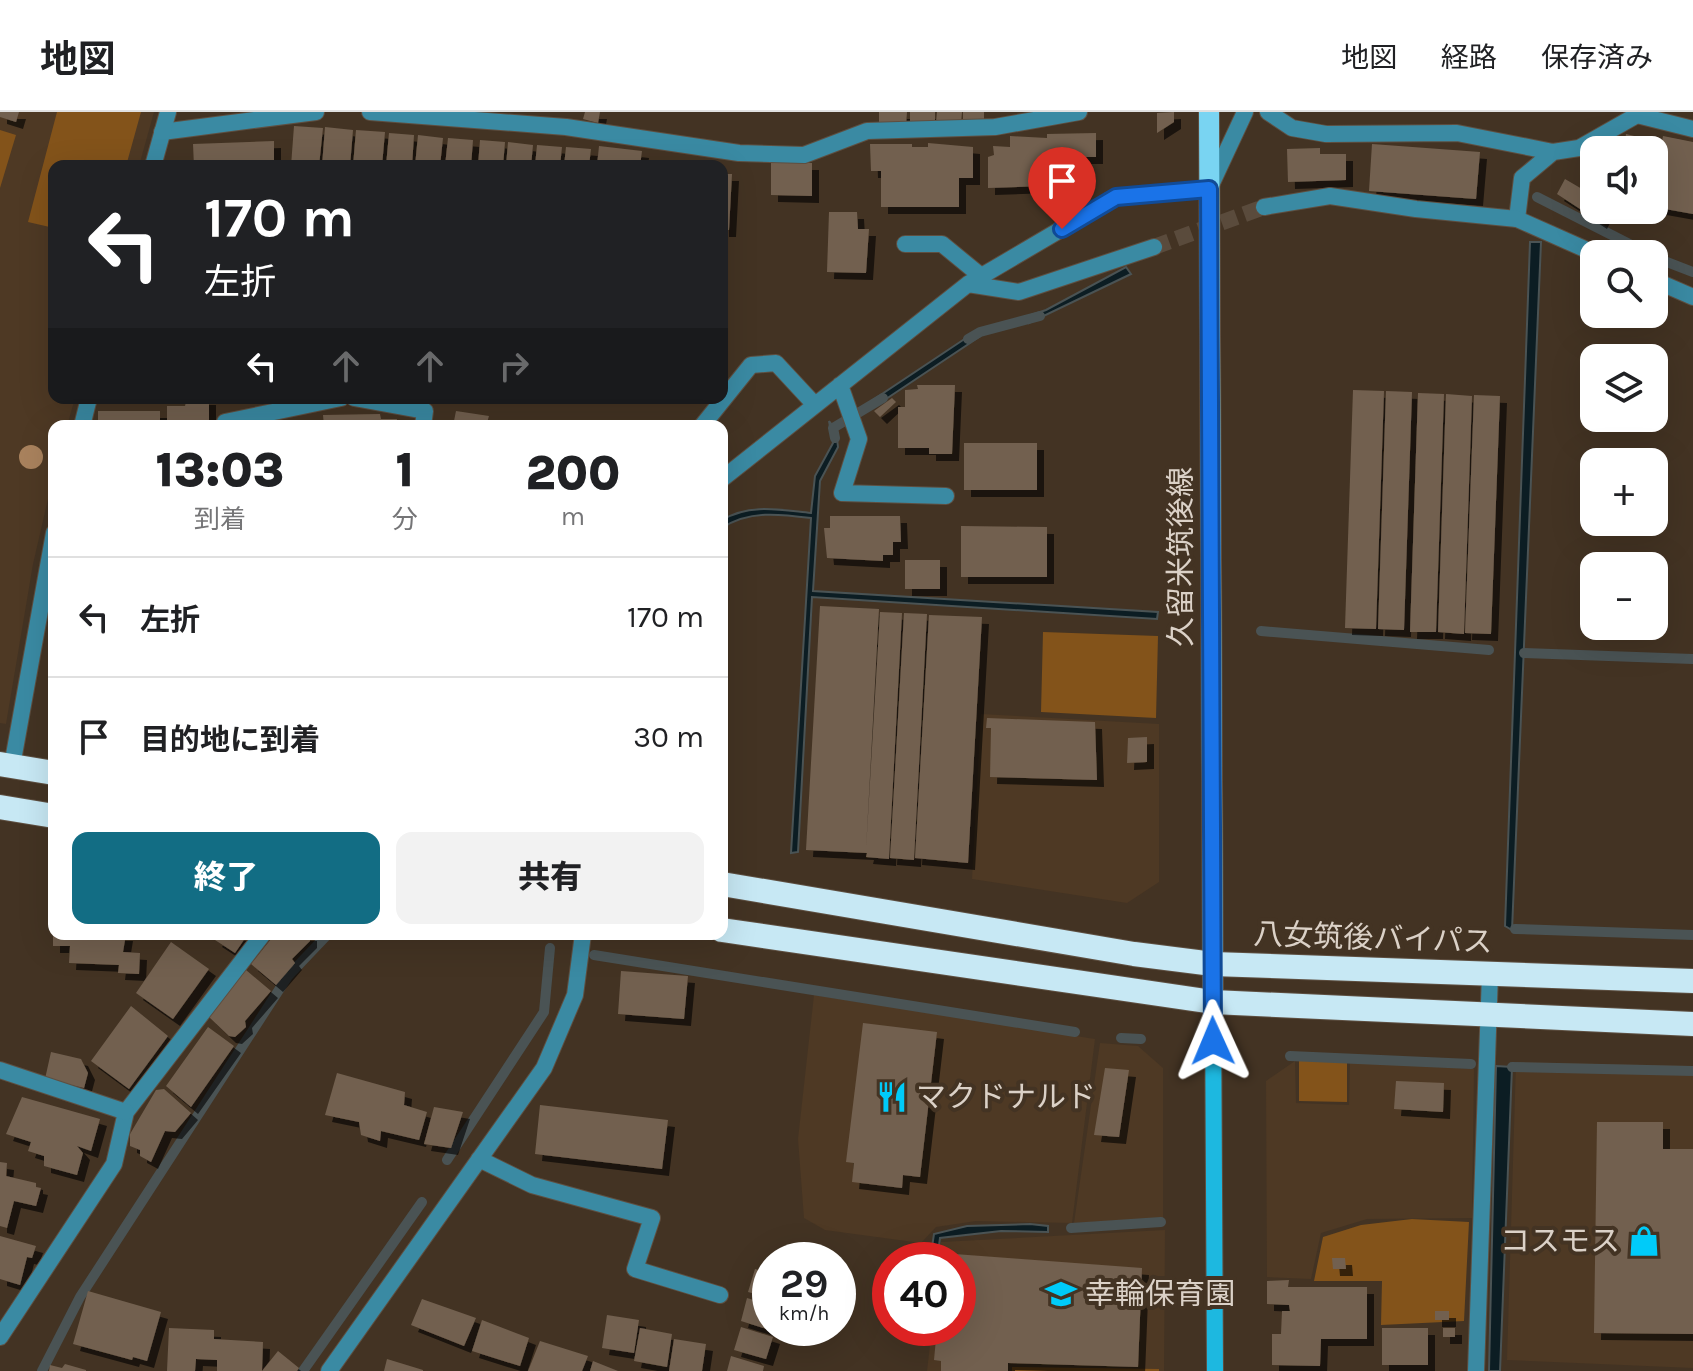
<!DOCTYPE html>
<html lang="ja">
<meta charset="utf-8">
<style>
:root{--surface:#fff;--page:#f2f2f2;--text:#202124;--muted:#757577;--line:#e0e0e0;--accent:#126d84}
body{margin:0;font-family:Karla,"Noto Sans JP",sans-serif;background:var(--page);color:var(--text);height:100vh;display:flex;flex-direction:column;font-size:30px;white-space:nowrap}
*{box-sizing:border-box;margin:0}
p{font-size:26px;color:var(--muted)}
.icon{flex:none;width:44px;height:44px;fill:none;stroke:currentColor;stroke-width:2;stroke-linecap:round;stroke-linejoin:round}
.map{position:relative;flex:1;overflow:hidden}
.drawer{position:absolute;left:48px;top:308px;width:680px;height:520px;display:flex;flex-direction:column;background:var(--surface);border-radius:16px;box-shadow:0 8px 32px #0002}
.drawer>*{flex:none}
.hud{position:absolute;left:48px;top:48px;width:680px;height:244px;border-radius:16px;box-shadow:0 8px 32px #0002;background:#202124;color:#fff;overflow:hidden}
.buttons{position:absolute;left:1580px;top:24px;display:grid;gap:16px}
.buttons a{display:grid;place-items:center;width:88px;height:88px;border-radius:16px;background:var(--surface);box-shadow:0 8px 32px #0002;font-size:40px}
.speed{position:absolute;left:752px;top:1130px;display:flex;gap:16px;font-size:40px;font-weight:700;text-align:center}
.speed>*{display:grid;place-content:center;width:104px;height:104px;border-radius:50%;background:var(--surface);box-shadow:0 8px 32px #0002;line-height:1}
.speed small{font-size:20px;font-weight:400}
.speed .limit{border:12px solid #d22;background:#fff;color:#111}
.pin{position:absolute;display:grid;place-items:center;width:68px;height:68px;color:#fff;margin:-82px -34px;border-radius:50% 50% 50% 0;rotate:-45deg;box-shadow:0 0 8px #0007}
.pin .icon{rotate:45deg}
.me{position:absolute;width:88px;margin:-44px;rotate:359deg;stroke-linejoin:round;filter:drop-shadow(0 0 6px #0008)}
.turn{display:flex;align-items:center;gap:28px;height:168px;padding:0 24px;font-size:36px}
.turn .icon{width:104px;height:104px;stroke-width:2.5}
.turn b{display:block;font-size:56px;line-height:68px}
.lanes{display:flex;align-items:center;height:76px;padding:0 24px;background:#0003;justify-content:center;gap:40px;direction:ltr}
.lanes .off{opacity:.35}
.eta{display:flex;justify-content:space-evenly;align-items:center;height:136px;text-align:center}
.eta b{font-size:48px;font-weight:800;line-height:56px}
.button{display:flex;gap:16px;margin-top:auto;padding:16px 24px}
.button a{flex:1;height:92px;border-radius:16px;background:var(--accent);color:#fff;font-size:32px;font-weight:800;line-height:92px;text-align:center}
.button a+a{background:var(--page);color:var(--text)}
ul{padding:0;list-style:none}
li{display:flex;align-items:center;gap:24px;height:120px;padding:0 24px;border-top:2px solid var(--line)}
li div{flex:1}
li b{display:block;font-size:30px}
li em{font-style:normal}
header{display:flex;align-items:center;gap:48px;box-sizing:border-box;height:112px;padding:0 40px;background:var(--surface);border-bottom:2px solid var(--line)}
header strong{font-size:38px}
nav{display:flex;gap:44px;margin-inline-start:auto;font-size:28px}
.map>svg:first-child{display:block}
.built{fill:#4e3924}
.green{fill:#83531a}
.water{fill:#0c1d23;stroke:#4a5354;stroke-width:2}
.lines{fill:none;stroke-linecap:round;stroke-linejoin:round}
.stream{stroke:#4a5354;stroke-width:10}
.building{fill:#72604f;filter:url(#shadow)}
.street-tunnel{stroke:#5a4b3c;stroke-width:16;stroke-dasharray:16 8;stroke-linecap:butt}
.lane-casing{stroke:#5e4f41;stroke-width:18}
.street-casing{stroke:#5e4f41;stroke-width:18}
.secondary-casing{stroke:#5e4f41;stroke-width:18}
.primary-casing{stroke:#5e4f41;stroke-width:22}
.highway-casing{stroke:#5e4f41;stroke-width:26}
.lane{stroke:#3a8aa3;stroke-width:16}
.street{stroke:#3a8aa3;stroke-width:16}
.secondary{stroke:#1db8e0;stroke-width:16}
.primary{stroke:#79d4f2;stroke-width:20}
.highway{stroke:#c7e8f4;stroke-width:24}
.tree{fill:#a9825d}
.route-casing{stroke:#114b97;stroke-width:20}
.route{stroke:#1a73e8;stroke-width:14}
.labels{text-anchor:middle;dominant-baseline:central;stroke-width:8;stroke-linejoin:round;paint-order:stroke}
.street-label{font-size:30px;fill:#dbd1c7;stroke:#433323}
.poi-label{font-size:30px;fill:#dbd1c7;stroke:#433323;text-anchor:start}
</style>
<header>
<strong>地図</strong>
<nav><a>地図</a><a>経路</a><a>保存済み</a></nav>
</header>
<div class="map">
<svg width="1693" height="1259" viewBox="0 0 1693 1259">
<defs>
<filter id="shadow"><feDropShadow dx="7" dy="7" stdDeviation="0" flood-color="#0009"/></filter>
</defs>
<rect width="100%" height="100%" fill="#433323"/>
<path class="built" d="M0,0h154l-15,54h-85v232h21l-8,28h-13v47l-21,91 -27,160 -6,-1z
M981,602l178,10v158l-32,21 -155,-24z
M814,883l281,44 -23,184 -96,-2 -40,6 -15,16 -96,-13 -21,-12 -6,-79z
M1100,931l38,3 25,22v150l-89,5z
M1295,949l1,42 53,2 1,-43 124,7 -2,149 -105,1 -46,14 -10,46 -44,-2 -1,-196z
M1516,950l177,4v302l-186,-8z
M1165,1118l-1,141h-237l5,-43h26v-68h-19l2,-18z"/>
<path class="green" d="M57,0h84l-15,54h-72v62l-26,-6z
M0,18l16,5 -16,53z
M1043,520l115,4 -2,82 -115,-6z
M1299,948l48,2v40l-48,-1z
M1412,1107l57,3 -5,99 -83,4 1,-44h-68l9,-44 38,-12z
M1012,1255l147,2v2h-147z"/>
<path class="water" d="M1530,130h11l-29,688 -7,-4z
M1126,155l5,7 -102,49 -1,-7 18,-6z
M978,218l4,5 -108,72 -4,-5z
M829,309l7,9 2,17 -18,34 -7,110 345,21 -1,7 -345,-22 -14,255 -7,1 20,-335c-31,-4 -62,-8 -89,10v-8c28,-17 59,-10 89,-7l4,-37 18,-33z
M1496,954l16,1 -12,304h-11z
M1030,1112l18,2v6l-47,-1 -61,7 -3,22h-7l4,-26 33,-8z"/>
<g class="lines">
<path class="stream" d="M1537,85l112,57
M1654,145l39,15
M968,227l12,-7 60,-16
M835,326l-2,-10 50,-30
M1261,519l228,19
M1524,541l169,6
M1515,817l178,6
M594,843l481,77
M1121,926l20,1
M1290,944l181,8
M1512,955l181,4
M447,1048l97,-148 6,-64
M1071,1116l90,-6
M42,1259l38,-74 208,-321 40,-42
M303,1259l119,-169"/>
</g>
<path class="building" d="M0,0h19l-3,10 -16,-5z
M585,0h15l-2,11 -15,-4z
M879,0h28l-1,13h-27z
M910,0h25v12l-25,1z
M937,0h25l-1,11h-25z
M963,0h21v11l-21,1z
M1174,0v10l-17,11v-20z
M294,14l29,2 -4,38h-28z
M325,15l28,3 -3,36h-28z
M356,18l29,2 -3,34h-29z
M389,21l25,2 -2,31h-26z
M1096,21v24h-20l-1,22h-23l-6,7 -58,2v-31l6,-2 -1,-9 17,1v-11l37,2v-4z
M1626,22l33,8 -4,17 -1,-9h-30z
M418,23l25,3 -3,28h-25z
M1663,24l30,6v72l-39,-7v-22z
M448,26l25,2 -2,26h-26z
M480,28l25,2 -2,24h-25z
M274,29v25h-80l-1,-22z
M508,30l25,3 -2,21h-25z
M928,31l45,4v31h-14v29h-78v-36h-10l-1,-27h42v3h16z
M1372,32l108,8 -4,47 -107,-8z
M537,33l25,2 -2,19h-25z
M599,34l43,5 -2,15h-43z
M566,35l25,2 -2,17h-25z
M1320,36v6h26v26l-58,2 -1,-33z
M681,48l39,3 -1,3h-38z
M771,51h41v33l-41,-1z
M722,62h10l-3,56h-7z
M1565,67l29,17v14h12l-6,12 -43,-28z
M829,100h28l1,17h11l-3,44 -39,-1z
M917,273h38l-3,69h-23v-6h-31v-41h7v-17l13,-1z
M1353,278l31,1 -8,238 -31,-1z
M1386,279l26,1 -8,238 -26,-1z
M1418,281l26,1 -8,238h-26z
M1446,282l26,2 -8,238 -26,-2z
M1474,283l26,1 -9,238 -26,-1z
M209,286v28h-42v-20h18l2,-8z
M892,286l4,4 -16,15 -6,-6z
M98,299h62v15h-62z
M456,299l33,5 -3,10h-33z
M380,302l1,5h16l-1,7h-72l-1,-11z
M964,331h73v47h-73z
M830,404h70l1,26h-8v13h-10v6l-56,-3 -3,-30h6z
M961,414l86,1v50h-86z
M905,448h35v29h-35z
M820,494l59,3 -13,241 14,-238 22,1 -13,246 -23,-2 1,-4 -61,-3z
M904,501l23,1 -13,246 -24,-2z
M929,503l53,2 -14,246 -53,-5z
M987,606l108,4 2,58 -107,-3 1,-49h-5z
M1147,625v25l-20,1 1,-25z
M53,822h73l-3,18 17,1 -1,21 -21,-1 1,-8 -50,-2 1,-17h-17z
M219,822h29l-13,19 -20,-13z
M275,822h35v7l-18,18 3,4 -19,22 -25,-21z
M171,830l38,27 -36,50 -37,-26z
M246,858l25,21 -26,30 1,6 -11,10 -6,-1 -20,-19z
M621,859l67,5 -4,43 -66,-5z
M131,894l37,30 -39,53 -38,-28z
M863,911l74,9 -17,145 -17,-2 -1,13 -50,-6 2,-19 -8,-1z
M208,915l26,19 -43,61 -25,-21z
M51,940l30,7 7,14 -4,15 -39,-9z
M1105,956l24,2 -10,67 -25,-2z
M337,961l68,19 -1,13 23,7 -8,28 -38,-9 -1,10 -19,-6 -2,-13 -34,-7z
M1396,969l48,2 -1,29 -49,-3z
M164,977l27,24 -16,19 -10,-1 -14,31 -11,-6v-6l-10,-4v-12l26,-44z
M22,985l78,22 -9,32 -14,-5 6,7 -6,22 -33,-9v-10l-16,-5 3,-9 -25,-8z
M540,993l128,15 -6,49 -127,-15z
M434,995l29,5 -12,36 -27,-4z
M1597,1010h66v27h30v185l-99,-1z
M0,1050l7,1 -1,13 30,7v4l5,1 -5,18 -22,-5 -7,27 -7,-2z
M0,1124l36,10 -4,12 -5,-1 -7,28 -20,-6z
M941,1141l201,15 -4,99 -130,-4v8h-67v-10l-7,-1 3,-32h21v-21h13v-7h-13v-40h-17z
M1332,1146h13l1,11h-13z
M755,1157l15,4v25l-22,-6z
M1289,1168l-1,7h79v52h-46l-1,27 -48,-1v-31h9l1,-23h8l-1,-6 -22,-1v-23z
M88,1179l73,21 -14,49 -14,-4 -1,3 -59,-16z
M747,1186l23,7v25l-29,-9z
M422,1187l54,19 -12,28 -53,-21z
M1435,1199h14v9h-14z
M607,1203l32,5 -5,33 -32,-5z
M482,1208l47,18 -9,28 -48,-15z
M741,1215l32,10 -7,22 -32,-9z
M169,1216l45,2v9l49,3 -1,29h-45v-11l-21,-1 -1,12h-28z
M640,1216l32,6 -5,33 -33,-6z
M1382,1216h46v37h-46z
M1443,1216h12v9h-12z
M674,1227l32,5 -4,27h-33z
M540,1229l48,15 -6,15h-54z
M278,1239l21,17 -2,3h-35z
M731,1244l33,10 -1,5h-36z
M387,1247l36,11v1h-39z
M593,1249l25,10h-28z
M65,1252l21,6v1h-37l1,-6 12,3z"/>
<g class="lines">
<path class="street-tunnel" d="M1154,135l110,-40"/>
<defs>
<path id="lane" d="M370,0l196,15 173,26 65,2 63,-24 128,-4 84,-15
M1268,0l24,16 34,6 131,-1 96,19 26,-4 58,-33 56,14
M162,20l154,-20
M1210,75l35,-75
M1517,107l5,-41 31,-26
M0,1225l114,-173 12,-52 137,-178"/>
<path id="street" d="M153,54l15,-54
M1264,95l66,-11 86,13 101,10 79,35
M905,132h37l39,32
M1654,168l39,17
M968,172l51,8 135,-45
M840,273l19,54 -17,54 104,3
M354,286l71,13 -2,15
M82,314l7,-28
M225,314v-4l116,-24
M702,314l49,-61 25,-2 39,42
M722,367l246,-195 148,-87 93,-8
M12,654l42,-233
M0,958l126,42
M479,1047l53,26 120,33 -17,51 85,26
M329,1259l215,-303 31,-73 8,-61
M1476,1259l14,-397"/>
<path id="secondary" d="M1213,890l2,369"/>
<path id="primary" d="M1209,0l4,890"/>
<path id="highway" d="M0,652l54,9
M0,695l54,9
M722,772l412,70 79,10 480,17
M722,818l491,72 480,22"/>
</defs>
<use href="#lane" class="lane-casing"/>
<use href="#street" class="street-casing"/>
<use href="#secondary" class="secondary-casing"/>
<use href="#primary" class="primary-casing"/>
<use href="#highway" class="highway-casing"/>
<use href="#lane" class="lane"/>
<use href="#street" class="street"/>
<use href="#secondary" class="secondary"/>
<use href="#primary" class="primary"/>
<use href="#highway" class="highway"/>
</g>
<circle class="tree" cx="31" cy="345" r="12"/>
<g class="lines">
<defs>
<path id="route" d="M1062,117l54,-32 93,-8 4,852"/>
</defs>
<use href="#route" class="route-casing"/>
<use href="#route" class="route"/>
</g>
<defs>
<symbol id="restaurant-bare" viewBox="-9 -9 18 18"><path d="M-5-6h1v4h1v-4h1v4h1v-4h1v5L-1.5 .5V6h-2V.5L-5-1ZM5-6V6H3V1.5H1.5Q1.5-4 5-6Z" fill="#00cbf9" stroke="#433323" stroke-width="2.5" paint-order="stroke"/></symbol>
<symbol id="shop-bare" viewBox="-9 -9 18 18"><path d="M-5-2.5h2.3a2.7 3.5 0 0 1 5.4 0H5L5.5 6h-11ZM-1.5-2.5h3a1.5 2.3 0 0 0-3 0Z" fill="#00cbf9" stroke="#433323" stroke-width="2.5" paint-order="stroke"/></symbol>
<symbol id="school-bare" viewBox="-9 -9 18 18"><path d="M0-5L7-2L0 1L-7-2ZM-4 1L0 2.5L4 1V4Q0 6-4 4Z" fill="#00cbf9" stroke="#433323" stroke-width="2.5" paint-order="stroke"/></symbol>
</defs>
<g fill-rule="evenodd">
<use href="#restaurant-bare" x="870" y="963" width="44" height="44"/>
<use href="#shop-bare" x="1622" y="1107" width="44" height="44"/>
<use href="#school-bare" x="1039" y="1160" width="44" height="44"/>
</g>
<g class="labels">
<g class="street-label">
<text transform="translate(1181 445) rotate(-90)">久留米筑後線</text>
<text transform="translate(1373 826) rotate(2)">八女筑後バイパス</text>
</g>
<g class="poi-label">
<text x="916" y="985">マクドナルド</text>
<text x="1620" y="1129" text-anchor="end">コスモス</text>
<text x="1085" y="1182">幸輪保育園</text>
</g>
</g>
</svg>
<div class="buttons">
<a><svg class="icon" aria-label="sound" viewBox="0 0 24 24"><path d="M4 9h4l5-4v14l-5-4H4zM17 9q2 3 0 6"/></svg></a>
<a><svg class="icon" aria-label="search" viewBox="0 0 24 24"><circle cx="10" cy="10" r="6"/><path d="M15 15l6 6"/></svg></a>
<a><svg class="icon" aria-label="layers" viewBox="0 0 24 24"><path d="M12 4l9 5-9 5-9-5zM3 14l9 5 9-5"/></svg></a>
<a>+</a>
<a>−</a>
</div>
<div class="speed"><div>29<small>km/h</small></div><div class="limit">40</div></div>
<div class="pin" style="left:1062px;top:117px;background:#d93025"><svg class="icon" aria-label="arrive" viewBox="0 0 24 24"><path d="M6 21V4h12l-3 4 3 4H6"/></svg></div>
<svg class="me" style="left:1213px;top:929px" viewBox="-20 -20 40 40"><path d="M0-17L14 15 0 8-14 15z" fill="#1a73e8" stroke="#fff" stroke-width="4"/></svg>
<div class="hud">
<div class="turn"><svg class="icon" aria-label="left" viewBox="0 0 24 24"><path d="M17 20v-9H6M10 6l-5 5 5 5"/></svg><div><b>170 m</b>左折</div></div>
<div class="lanes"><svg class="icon" aria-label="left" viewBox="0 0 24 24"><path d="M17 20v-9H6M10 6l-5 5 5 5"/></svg><svg class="icon off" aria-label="ahead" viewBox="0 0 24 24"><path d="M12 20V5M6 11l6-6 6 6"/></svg><svg class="icon off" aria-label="ahead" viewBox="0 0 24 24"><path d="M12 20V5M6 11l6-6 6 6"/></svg><svg class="icon off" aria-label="right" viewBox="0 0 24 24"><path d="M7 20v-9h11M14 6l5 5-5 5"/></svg></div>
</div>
<section class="drawer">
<div class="eta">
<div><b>13:03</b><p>到着</p></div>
<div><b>1</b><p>分</p></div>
<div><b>200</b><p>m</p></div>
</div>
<ul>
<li><svg class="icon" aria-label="left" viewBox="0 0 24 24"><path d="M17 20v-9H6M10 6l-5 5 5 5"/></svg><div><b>左折</b></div><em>170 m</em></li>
<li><svg class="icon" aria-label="arrive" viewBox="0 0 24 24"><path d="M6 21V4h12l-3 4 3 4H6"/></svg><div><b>目的地に到着</b></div><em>30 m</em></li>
</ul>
<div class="button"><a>終了</a><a>共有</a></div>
</section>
</div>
